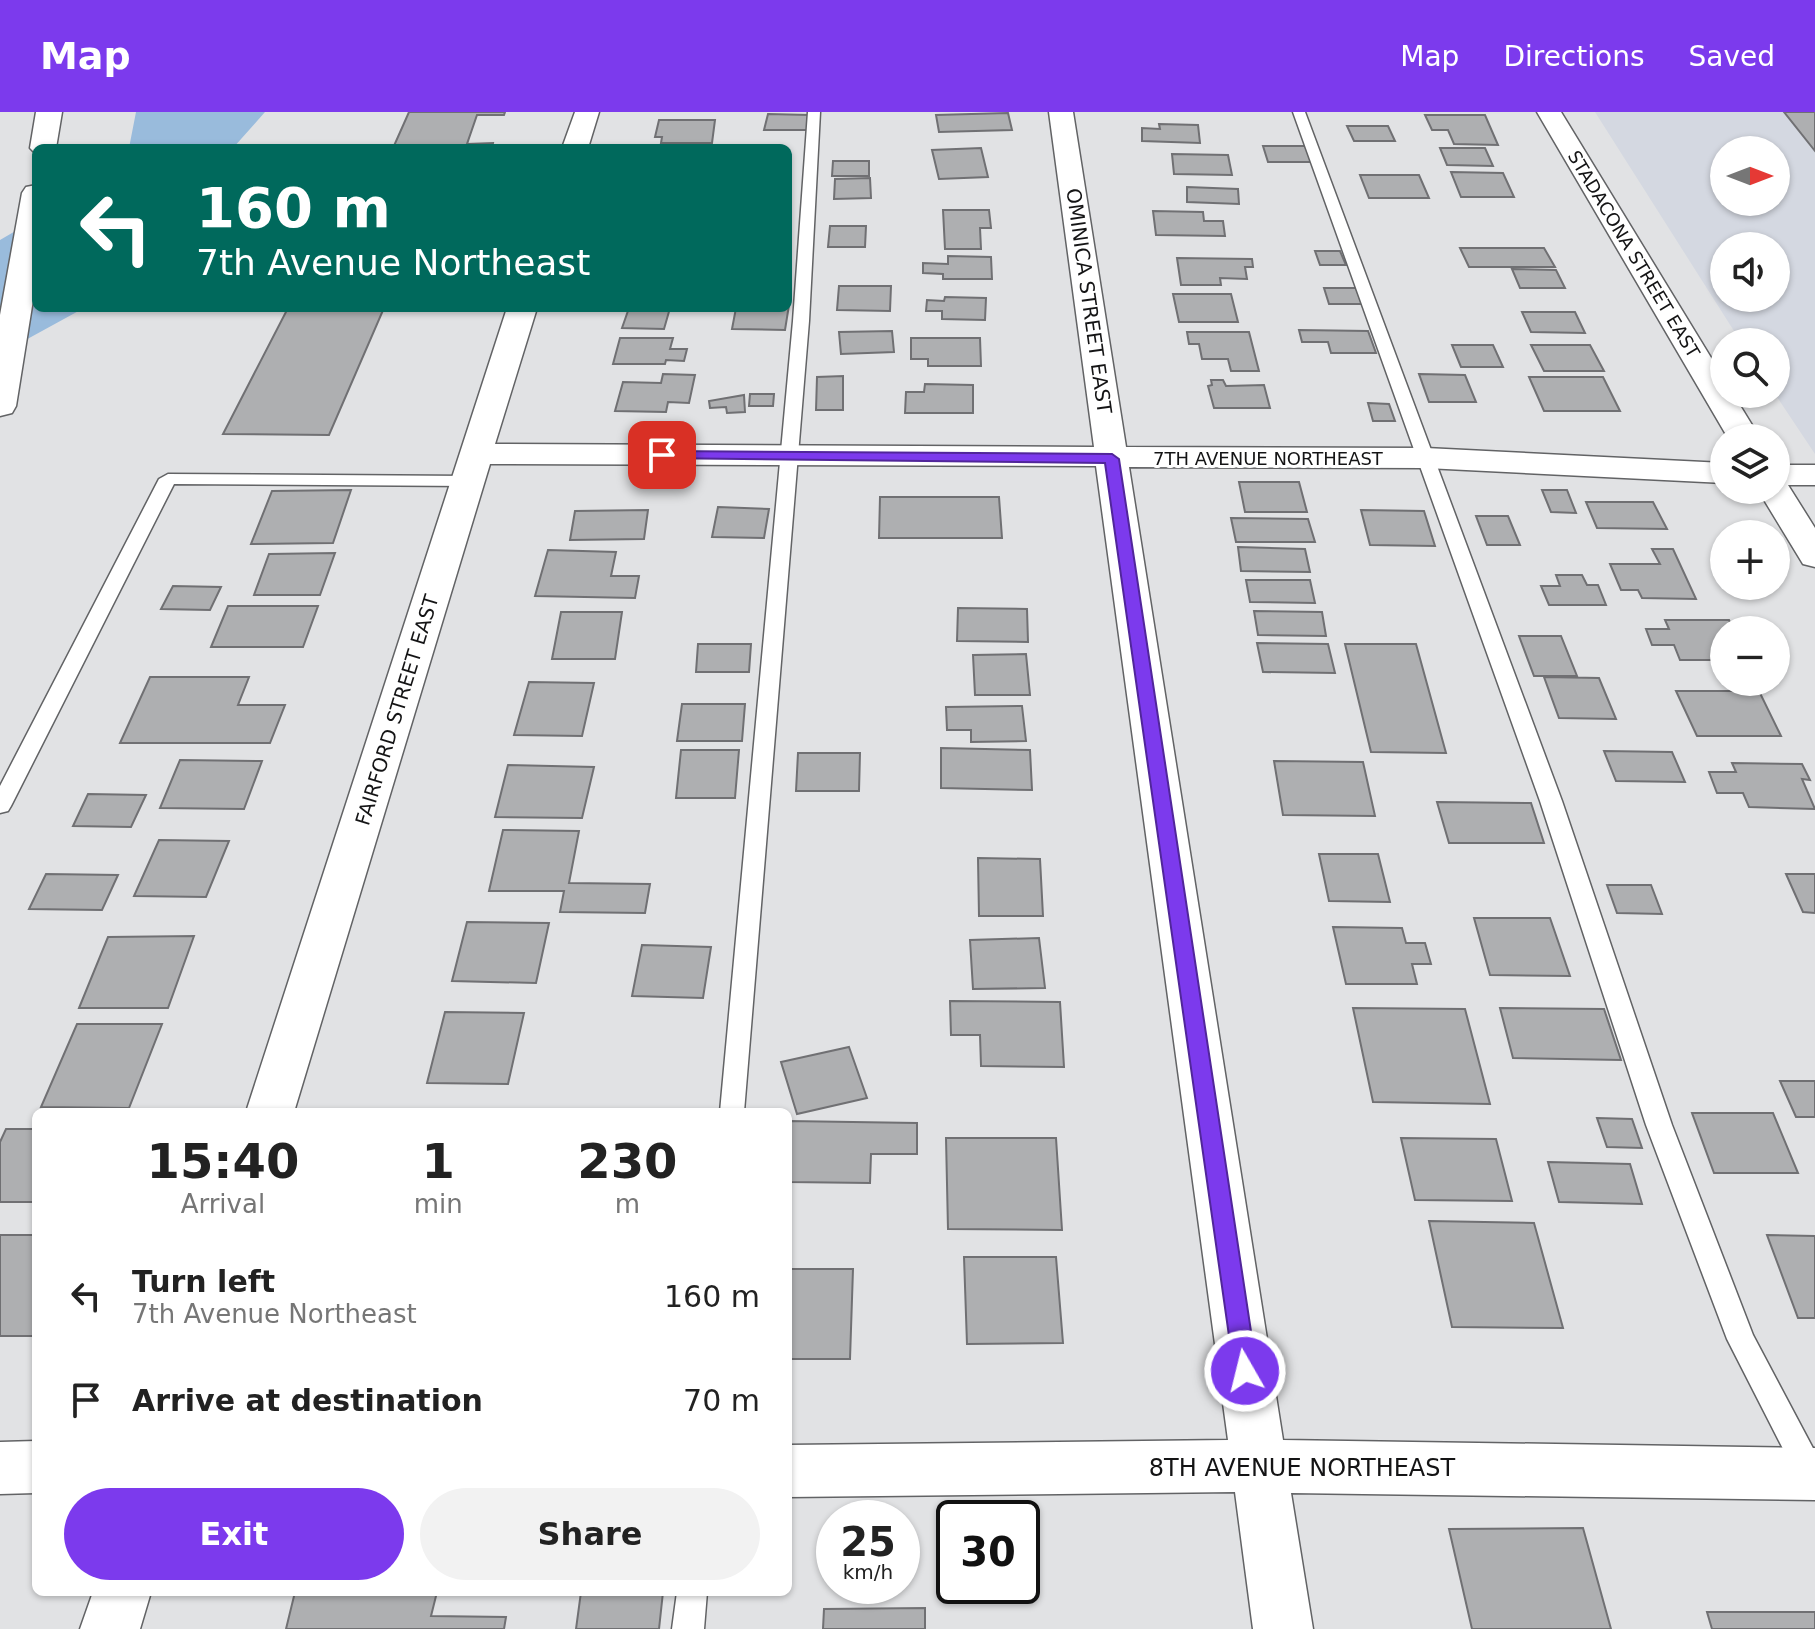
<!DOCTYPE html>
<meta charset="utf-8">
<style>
:root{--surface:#fff;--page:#f2f2f2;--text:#222;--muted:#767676;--accent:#7c3aed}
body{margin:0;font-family:"DejaVu Sans",sans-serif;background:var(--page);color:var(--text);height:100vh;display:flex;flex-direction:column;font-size:30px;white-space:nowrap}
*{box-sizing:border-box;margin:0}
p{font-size:26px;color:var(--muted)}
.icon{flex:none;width:44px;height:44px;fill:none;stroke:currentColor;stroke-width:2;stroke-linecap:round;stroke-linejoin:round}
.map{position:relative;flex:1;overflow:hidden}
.drawer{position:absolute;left:32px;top:996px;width:760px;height:488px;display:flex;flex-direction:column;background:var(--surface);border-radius:12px;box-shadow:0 2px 6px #0004}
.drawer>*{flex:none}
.top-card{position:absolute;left:32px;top:32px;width:760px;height:168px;border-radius:12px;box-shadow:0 2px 6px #0004;background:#00695c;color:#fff;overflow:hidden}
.needle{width:52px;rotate:90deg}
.tools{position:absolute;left:1710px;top:24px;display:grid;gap:16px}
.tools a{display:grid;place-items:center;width:80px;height:80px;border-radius:50%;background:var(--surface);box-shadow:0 2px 6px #0004;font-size:40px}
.speed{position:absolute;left:816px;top:1388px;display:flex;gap:16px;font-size:40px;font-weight:700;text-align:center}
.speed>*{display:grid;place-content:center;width:104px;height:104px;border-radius:50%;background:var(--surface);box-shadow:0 2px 6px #0004;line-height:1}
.speed small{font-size:20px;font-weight:400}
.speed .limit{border:4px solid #111;border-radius:12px;background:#fff;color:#111}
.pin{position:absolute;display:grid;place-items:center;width:68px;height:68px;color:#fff;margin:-34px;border-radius:16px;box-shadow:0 4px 12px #0006}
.me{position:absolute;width:88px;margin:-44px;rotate:352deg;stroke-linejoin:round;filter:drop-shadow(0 0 6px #0008)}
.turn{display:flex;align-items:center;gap:28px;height:168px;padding:0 32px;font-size:36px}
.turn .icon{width:104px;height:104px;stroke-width:2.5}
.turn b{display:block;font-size:56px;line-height:68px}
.eta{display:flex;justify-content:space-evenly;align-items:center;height:136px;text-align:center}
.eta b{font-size:48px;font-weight:700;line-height:56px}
.action{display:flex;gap:16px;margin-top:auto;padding:16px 32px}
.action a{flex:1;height:92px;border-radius:48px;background:var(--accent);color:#fff;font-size:32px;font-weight:700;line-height:92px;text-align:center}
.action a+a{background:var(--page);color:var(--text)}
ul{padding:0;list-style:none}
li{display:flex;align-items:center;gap:24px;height:104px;padding:0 32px}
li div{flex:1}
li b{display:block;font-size:30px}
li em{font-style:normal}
header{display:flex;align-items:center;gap:48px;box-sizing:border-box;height:112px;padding:0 40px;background:var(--accent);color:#fff}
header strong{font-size:38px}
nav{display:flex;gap:44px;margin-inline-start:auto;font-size:28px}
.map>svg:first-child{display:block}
.built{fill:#d4d8e1;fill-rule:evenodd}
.water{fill:#99bbdc}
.building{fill:#aeafb1;stroke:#707073;stroke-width:2}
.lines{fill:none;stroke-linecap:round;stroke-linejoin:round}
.lane-casing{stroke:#626365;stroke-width:3}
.street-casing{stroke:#626365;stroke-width:3}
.primary-casing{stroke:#626365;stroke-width:3}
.lane{fill:#fff;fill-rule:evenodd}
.street{fill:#fff;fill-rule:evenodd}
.primary{fill:#fff;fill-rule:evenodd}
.route{fill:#7c3aed;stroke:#51269a;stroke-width:2}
.labels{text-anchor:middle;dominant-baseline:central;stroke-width:6;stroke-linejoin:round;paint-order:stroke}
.far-street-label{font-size:18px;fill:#141415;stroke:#fff}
.street-label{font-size:20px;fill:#141415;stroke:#fff}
.near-street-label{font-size:24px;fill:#141415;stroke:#fff}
</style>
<header>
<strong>Map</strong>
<nav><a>Map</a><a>Directions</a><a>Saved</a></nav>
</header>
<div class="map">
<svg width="1815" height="1517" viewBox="0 0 1815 1517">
<rect width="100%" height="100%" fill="#e1e2e4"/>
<path class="built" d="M1595,0h220v342l-40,-60 1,-52h-35zM1724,38h52v52h-52zM1724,134h52v52h-52z"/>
<path class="water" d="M136,0h129l-32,36h-104z
M36,107v89h48l-84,46v-114z"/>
<path class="building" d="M409,0h96l-1,3h-27l-10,29 26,-1 -1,5h-99z
M1784,0h31v39z
M1008,1l4,17 -73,2 -3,-17z
M768,2l41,1 -2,15h-43z
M1425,3h60l13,30 -44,-1 -6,-14h-16z
M659,8h56l-3,23h-51l1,-6h-7z
M1159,12l39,1 2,18 -58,-2v-13l18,1z
M1347,14h41l7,15h-41z
M1263,34h43l5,16h-43z
M981,36l7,29 -49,2 -7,-29z
M1440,36h45l8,18 -46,-1z
M1172,42l56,1 4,20 -58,-1z
M833,49h36v15h-37z
M1451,60l52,1 11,24h-53z
M1360,63h59l10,23h-60z
M870,66l1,20 -37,1 1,-20z
M1187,75l51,2 1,15 -52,-2z
M943,98h46l2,18h-11l1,21h-36z
M1153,99l50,1 1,9h19l2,15 -69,-1z
M830,114h36l-1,21h-37z
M1460,136h84l11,19h-86z
M1315,139h25l6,14h-26z
M948,144l43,1 1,22h-49v-5l-20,-1v-10l25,1z
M1177,146l75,1 1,8h-8l2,12 -27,-1 1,7h-40z
M1512,157l44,1 9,18h-45z
M839,174h52l-1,25 -53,-1z
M1324,176h32l6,16h-33z
M1173,182h58l7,28h-59z
M945,185l41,1 -1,22 -43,-1v-8h-16l1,-11 17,1z
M789,193l-4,25 -53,-1 4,-21h52z
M288,196h96l-55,127 -106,-1z
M629,196h41l-6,21 -42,-1z
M1522,200h53l10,21 -54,-1z
M1299,218l69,1 8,22h-45l-3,-11h-26z
M892,219l2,21 -53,2 -2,-22z
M1187,220h62l10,39h-28l-3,-12h-26l-3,-15h-10z
M620,226h53l-3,11h17l-3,12 -18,-1 -1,4h-52z
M911,226h69l1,28h-53v-7h-17z
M1452,233h41l10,22h-42z
M1531,233h59l14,26h-60z
M663,262l32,1 -6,28 -21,-1 -2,10 -51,-1 8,-29 38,1z
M1419,262l46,1 11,27h-47z
M843,264v34h-27l1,-33z
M1529,265h74l17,34h-76z
M1211,268h12l3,6 38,-1 6,23h-56l-6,-22 4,-1z
M925,272l48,1v28h-68l1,-21h18z
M750,282h24l-1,12h-24z
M744,283l1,17 -18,1 -1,-6 -16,1 -1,-7z
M1368,291l21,1 6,17h-22z
M1239,370h60l8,30h-62z
M351,378l-18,53 -82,1 21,-53z
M1542,378h25l9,23 -25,-1z
M880,385h119l3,41h-123z
M1586,390h67l14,27 -70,-1z
M718,395l51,2 -5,29 -52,-1z
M648,398l-4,29 -74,1 5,-29z
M1361,398l63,1 11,35 -65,-1z
M1476,404h32l12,29h-33z
M1231,406l77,1 7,23h-79z
M1238,435l67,2 5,23 -69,-1z
M1652,437h21l23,50 -54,-1 -4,-8h-17l-11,-26h50z
M548,438l68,2 -5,24h28l-4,22 -100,-2z
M335,441l-15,42h-66l15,-41z
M1556,463h26l5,10h11l8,20h-57l-8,-19h19z
M1246,468h64l5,23 -65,-1z
M173,474l48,1 -11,23 -49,-1z
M228,494h90l-15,41h-92z
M958,496l69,1 1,33 -71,-1z
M1254,499l68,1 4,24 -68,-1z
M561,500h61l-7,47h-63z
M1665,508h64l4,10h-9v30h-44l-6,-15h-22l-6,-16h23z
M1519,524h42l16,40h-43z
M1257,531l71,1 7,29 -72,-1z
M698,532h53l-2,28h-53z
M1345,532h71l30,109 -75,-1z
M1026,542l4,41h-55l-2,-40z
M150,565h99l-11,28h47l-15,38h-150z
M1544,565l55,1 17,41 -57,-1z
M529,570l65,1 -12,53 -68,-1z
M1676,579h83l22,45h-84z
M682,592h63l-3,37h-65z
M1022,594l4,35 -55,1v-12h-24l-1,-23z
M941,636l89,2 2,40 -91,-2z
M681,638h58l-4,48h-59z
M1604,639l68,1 13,30 -69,-1z
M798,641h62l-1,38h-63z
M180,648l82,1 -18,48 -84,-1z
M1274,649l89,1 12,54 -92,-1z
M1732,651l70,1 8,16 -8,-1 13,30 -66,-2 -6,-14h-26l-8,-21h27z
M508,653l86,2 -12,51 -87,-1z
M88,682l58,1 -15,32 -58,-1z
M1437,690l94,1 13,40h-95z
M503,718l76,1 -10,52 81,1 -5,29 -85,-1 4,-21h-75z
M159,728l70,1 -23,56 -72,-1z
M1319,742h59l12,48 -61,-1z
M978,746l62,1 3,57h-64z
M46,762l72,1 -16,35 -73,-1z
M1786,762h29v39l-12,-1z
M1607,773h44l11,29 -45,-1z
M1474,806h76l20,58 -80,-1z
M467,810l82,1 -13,60 -84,-2z
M1333,815l69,1 4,15h19l6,21h-19l5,20h-71z
M194,824l-26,72h-89l29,-71z
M1039,826l6,50 -72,1 -3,-49z
M642,833l69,2 -8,51 -71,-2z
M950,889l110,1 4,65 -83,-1 -1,-31h-29z
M1353,896l112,1 25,95 -117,-2z
M1500,896l104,1 17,51 -108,-2z
M445,900l79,1 -16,71 -81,-1z
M77,912h85l-33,84 -88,-1z
M849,935l18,51 -70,16 -16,-52z
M1780,969h35v36h-19z
M1692,1001h81l25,60h-84z
M1597,1006l35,1 10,29 -35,-1z
M788,1009l129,2v31h-46l-1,29 -82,-1z
M6,1017h30v73h-36v-60z
M946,1026h110l6,92 -114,-1z
M1401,1026l95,1 16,62 -97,-1z
M1548,1050l82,2 12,40 -83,-2z
M1429,1109l105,2 29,105 -111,-1z
M0,1123h36v92l-3,9h-33z
M1767,1123l48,1v82h-17z
M964,1145h92l7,86 -96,1z
M788,1157h65l-3,90h-62z
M1583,1416l28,101h-139l-23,-100z
M295,1480h142l-6,24 75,1 -2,12h-218z
M581,1480h82l-4,37h-83z
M925,1496v21h-102l1,-20z
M1707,1500h108v17h-103z"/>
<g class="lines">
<defs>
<path id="lane" d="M808,0h12l-11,209 -65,791h-24l73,-791z
M1293,0h12l257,689 110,324 81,210 62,117v44l-10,-4 -78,-153 -81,-214 -106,-324z
M168,362l301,2 9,5 -9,5 -295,-2 -163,322 -3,5 -8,2v-27l159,-307z
M677,1480h30l-3,37h-32z"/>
<path id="street" d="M575,0h24l-11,36h-26z
M1049,0h24l53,335 300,1 298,15v20l-298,-15 -297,-1 154,973 532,8v52l-524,-7 22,136h-60l-18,-137 -447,5v-52l440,-5 -132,-974 -606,-2 -196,648h-48l261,-804h30l-42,136 599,3z
M1537,0h24l163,267v15h9l27,44h-32z
M1776,353h39v20h-27l27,43v39l-12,-3 -45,-74h18z
M36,1329v52l-36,1v-52z
M93,1480h58l-11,37h-60z"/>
<path id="primary" d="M36,0h26l-6,36h-20v6l-6,-6z
M36,73v96l-20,125 -4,7 -12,3v-101l22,-122 4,-6z"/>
</defs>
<use href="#lane" class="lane-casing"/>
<use href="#street" class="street-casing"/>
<use href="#primary" class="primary-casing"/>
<use href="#lane" class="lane"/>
<use href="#street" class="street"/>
<use href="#primary" class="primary"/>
</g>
<path class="route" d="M662,339l450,3 7,5 138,912 -3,8 -9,3 -8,-3 -3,-8 -129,-908 -448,-5v-6z"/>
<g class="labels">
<g class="far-street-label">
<text transform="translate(1634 142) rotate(59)">STADACONA STREET EAST</text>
<text x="1268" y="346">7TH AVENUE NORTHEAST</text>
</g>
<g class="street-label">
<text transform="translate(1089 189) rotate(82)">OMINICA STREET EAST</text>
<text transform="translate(397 598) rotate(-73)">FAIRFORD STREET EAST</text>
</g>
<g class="near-street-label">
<text x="1302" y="1356">8TH AVENUE NORTHEAST</text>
</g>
</g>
</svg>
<div class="tools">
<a><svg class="needle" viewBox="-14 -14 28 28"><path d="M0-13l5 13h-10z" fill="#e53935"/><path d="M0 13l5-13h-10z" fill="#767676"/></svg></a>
<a><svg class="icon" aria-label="sound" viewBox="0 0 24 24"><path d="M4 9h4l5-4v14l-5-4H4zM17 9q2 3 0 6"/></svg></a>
<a><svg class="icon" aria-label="search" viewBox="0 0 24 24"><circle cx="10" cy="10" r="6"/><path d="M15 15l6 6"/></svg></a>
<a><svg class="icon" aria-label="layers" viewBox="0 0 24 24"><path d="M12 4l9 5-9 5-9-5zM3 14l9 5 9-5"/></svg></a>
<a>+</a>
<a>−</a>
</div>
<div class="speed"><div>25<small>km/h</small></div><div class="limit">30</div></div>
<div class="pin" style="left:662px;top:343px;background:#d93025"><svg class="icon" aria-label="arrive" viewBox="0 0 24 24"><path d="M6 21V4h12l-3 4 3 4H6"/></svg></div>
<svg class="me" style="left:1245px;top:1259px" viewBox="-20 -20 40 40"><circle r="17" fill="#7c3aed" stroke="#fff" stroke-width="3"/><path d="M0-11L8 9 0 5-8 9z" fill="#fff"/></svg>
<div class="top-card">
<div class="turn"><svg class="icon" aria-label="left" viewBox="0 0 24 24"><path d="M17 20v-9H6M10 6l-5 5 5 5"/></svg><div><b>160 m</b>7th Avenue Northeast</div></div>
</div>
<section class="drawer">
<div class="eta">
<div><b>15:40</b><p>Arrival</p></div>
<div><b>1</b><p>min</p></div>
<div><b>230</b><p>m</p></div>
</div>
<ul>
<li><svg class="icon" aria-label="left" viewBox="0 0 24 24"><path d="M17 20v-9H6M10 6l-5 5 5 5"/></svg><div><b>Turn left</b><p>7th Avenue Northeast</p></div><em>160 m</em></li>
<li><svg class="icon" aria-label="arrive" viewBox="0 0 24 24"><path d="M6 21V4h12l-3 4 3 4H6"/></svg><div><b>Arrive at destination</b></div><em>70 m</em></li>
</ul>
<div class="action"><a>Exit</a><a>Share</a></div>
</section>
</div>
